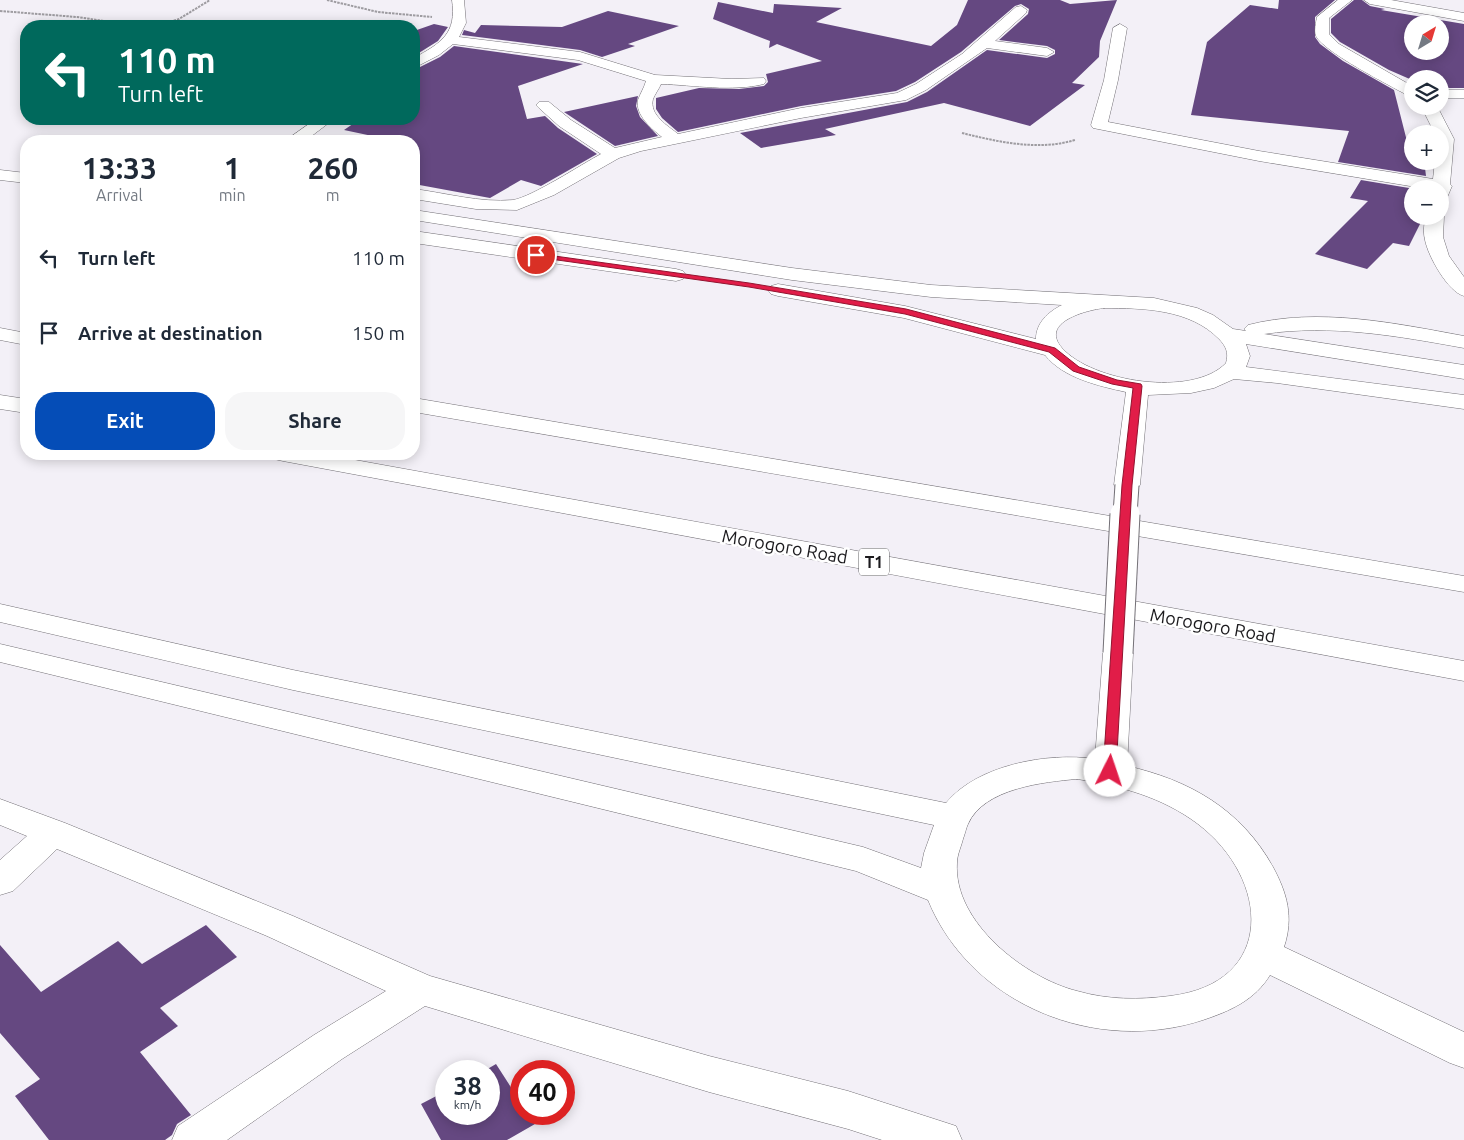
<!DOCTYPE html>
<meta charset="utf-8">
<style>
:root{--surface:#fff;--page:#f6f6f7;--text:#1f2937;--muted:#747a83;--accent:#054db7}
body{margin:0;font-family:Ubuntu,sans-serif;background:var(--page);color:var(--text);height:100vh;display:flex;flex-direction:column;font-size:19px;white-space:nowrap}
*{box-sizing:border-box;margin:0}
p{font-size:16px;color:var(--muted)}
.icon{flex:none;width:28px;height:28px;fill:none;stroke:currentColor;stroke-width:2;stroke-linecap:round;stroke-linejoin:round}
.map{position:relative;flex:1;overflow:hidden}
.drawer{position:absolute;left:20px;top:135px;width:400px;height:325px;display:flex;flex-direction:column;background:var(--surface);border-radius:20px;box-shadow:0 2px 12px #0003}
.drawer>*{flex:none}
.banner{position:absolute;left:20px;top:20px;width:400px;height:105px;border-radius:20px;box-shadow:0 2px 12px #0003;background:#00695c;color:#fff;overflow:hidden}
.needle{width:32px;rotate:38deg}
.fabs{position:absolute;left:1404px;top:15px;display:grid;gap:10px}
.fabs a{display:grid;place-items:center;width:45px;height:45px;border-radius:50%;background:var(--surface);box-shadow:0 2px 12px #0003;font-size:25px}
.speed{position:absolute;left:435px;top:1060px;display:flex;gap:10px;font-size:25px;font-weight:700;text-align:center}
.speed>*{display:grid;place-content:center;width:65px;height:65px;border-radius:50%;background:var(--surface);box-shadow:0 2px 12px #0003;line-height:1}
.speed small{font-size:12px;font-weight:400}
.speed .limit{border:8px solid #d22;background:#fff;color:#111}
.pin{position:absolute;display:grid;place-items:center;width:42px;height:42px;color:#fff;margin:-21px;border:2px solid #fff;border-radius:50%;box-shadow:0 1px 5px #0007}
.me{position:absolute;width:55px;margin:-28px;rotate:4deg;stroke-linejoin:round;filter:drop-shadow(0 0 4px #0008)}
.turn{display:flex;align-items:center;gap:18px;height:105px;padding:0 15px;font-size:22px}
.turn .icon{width:65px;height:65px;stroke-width:2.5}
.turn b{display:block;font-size:35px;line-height:42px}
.eta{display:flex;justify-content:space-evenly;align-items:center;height:85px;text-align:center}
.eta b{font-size:30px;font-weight:600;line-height:35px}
.action{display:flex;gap:10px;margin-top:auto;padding:10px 15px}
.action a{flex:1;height:58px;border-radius:20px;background:var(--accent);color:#fff;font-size:20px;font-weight:600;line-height:58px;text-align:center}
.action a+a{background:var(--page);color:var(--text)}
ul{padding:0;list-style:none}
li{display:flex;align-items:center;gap:15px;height:75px;padding:0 15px}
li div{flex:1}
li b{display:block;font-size:19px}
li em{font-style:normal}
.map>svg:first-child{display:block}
.building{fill:#654881;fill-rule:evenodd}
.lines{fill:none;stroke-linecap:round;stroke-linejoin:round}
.minor-casing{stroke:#737076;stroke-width:1}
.highway-casing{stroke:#737076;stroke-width:1}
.path{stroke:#9e9ca1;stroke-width:2;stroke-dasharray:2.5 1;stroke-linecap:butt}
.minor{fill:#fff;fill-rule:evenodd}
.highway{fill:#fff;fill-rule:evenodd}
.minor-bridge-far1-casing{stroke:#737076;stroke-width:25;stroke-linecap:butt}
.minor-bridge-casing{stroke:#737076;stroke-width:31;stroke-linecap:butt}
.minor-bridge-far1{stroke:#fff;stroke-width:23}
.minor-bridge{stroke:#fff;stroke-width:29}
.route{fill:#e11d48;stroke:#92132f}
.labels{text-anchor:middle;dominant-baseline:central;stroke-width:5;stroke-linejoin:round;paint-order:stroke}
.shield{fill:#fff;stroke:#5f5f61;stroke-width:1}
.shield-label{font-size:16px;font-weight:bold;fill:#1b1a1d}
.street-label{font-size:18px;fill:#1b1a1d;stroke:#fff}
</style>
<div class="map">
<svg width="1464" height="1140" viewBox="0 0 1464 1140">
<rect width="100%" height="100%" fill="#f3f0f7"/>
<path class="building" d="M968,0h92l10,4 47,-4 -17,41 -1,16 -27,26 13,2 -55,41 -86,-23 -119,26 11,6 -75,13 -21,-15 167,-31 20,-10 60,-42 60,8 8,-4v-4l-8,-4 -48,-6 29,-26 1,-5 -8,-5 -6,2 -54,46 -46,30 -19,9 -95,15 -123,26 -16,-14 -6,-9v-11l43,-10 40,1 25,-3 4,-4 -2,-8 56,-13 -45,-17 -8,4 1,-7 -57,-22 5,-17 55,11 1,-9 68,4 -26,14 115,24 26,-21z
M1279,0h56l-20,17v20l5,7 23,17 51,29 18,71 3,6 10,1 1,8 -88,-14 11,-31 -158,-16 16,-73 43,-37 28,4z
M1354,0h8l8,6 15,3 -4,1 83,14v64h-24v-9h-28v1l-23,-10 -49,-28 -9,-9v-14zM1412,24h28v27h-28z
M608,11l71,15 -51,18 7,2 -33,11 -22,-7 -118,-15 2,-5 11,3 6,-8 81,2z
M434,24l14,3 -10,14 -24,15v-25z
M454,46l129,18 -65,22 9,33 18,-3 13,12 39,26 -56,32 -20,-6 -31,18 -76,-14v-43h-18l-52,-11 16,-11h54v-49l26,-13z
M638,96l-2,10 4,11 18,19 -43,10 -51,-34z
M1361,180l54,9h-3v27h12l-15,30 -16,-3 -26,26 -52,-15 53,-53 -18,-3z
M206,925l31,32 -77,51 18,18 -38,26 51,63 -14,9 -5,11 -7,5h-116l-34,-44 25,-17 -40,-46v-88l41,47 77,-51 24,23z
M496,1064l25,39v11h7l7,10 -28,16h-66l-20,-36 25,-13v23h43v-43h-5z"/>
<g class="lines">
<defs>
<path id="minor" d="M452,0h12l2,23 -7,14 121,15 75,23 76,4 33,-1 2,3 -2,3c-32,8 -70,1 -103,0 -2,5 -6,10 -8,15 -4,16 15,27 25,35l123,-26 96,-15 19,-9 46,-30 54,-47 5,-1 6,4 -1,3 -31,28 52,7 7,4 -7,4 -60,-8 -61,42 -20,10 -105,18 -160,33 -22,7 -65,37 -37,15 -41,-1 -62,-10v-10c32,4 66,14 99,11 19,-3 69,-36 88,-46l-42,-28 -20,-18 -3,-3 3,-3h10l22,18 44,28 47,-11c-10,-8 -27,-22 -24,-37 2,-6 6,-12 8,-19l-68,-21 -125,-16 -14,11 -25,13v-10c27,-15 43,-24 38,-58z
M1338,0h14l-23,18v16l10,10 73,42v10l-5,-1c-18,-10 -83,-43 -91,-59 -2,-5 0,-14 1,-19z
M1364,0h27l73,13v8l-94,-17z
M1120,24l7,4 -9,52 -10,42 151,29 174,28 2,-18h5v-27h-5l-14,-28h16l17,33 -4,45 2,2 -6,14 -6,1v-12h-12l-169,-28 -166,-33 -2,-3 13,-45 9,-52z
M1440,90h24v8h-24z
M316,119h18l-29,22h-18l2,-3z
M0,170l26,3v10l-26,-3z
M414,210l378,58 139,17 223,13 43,10 16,7 20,14 13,2 -2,-2 4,-4c70,-18 146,-2 216,11v12c-66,-12 -133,-24 -200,-14l200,31v14l-218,-35 4,12 -4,11 218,28v14l-187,-26 -43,-4 -20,9 -23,5 -43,2 -8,90 -4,5 -9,3 -9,-3 -4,-5 12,-93c-27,-6 -63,-14 -81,-37l-141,-37 -126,-22 -7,-2 -3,-4 3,-4 7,-2 127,22 131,33c0,-16 12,-27 26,-34l-131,-8 -139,-17 -378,-60zM1104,308c39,0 86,1 115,31 7,7 10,14 7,24 -33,35 -134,19 -164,-15 -23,-26 25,-38 42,-40z
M1440,212l4,4 -1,21 6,19 15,21v19c-16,-4 -36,-40 -39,-56 -2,-8 -1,-16 1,-24h14z
M414,231l262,38 7,2 3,4 -3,4 -7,2 -262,-38z
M0,604l293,66 653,133c31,-38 102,-51 149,-44l8,-106 5,-7 10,-2 10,2 5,7 -6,113c62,14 114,43 146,101 14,26 21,50 11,80l180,85v36l-14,-5 -180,-88c-15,25 -40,36 -67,45 -107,35 -232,-15 -275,-120l-72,-29 -856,-209v-18l863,203 58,21 3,-15 10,-28 -641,-135 -293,-68zM1077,779c44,7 85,18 121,45 72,55 79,159 -28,172 -31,4 -62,4 -93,-5 -52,-13 -124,-69 -120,-128 0,-8 4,-16 6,-24 2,-5 3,-11 5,-15 16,-36 76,-42 109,-45z
M0,799l65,24 228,93 137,60 279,80 139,35 108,35 6,14h-80l-34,-11 -139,-37 -284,-86 -83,53 -115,81h-55l6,-14 136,-91 72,-44 -119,-55 -210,-87 -44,42 -13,4v-35l27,-24 -27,-11z"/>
<path id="highway" d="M0,328l26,5v12l-26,-5z
M0,395l26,4v14l-26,-4z
M414,398l1050,178v16l-1050,-180z
M271,454h51l1142,207v20l-1181,-220 -9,-2z"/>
</defs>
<use href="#minor" class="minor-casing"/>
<use href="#highway" class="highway-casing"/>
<path class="path" d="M327,0l51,12 54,5
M0,11l77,6 61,9
M157,26l22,-7 31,-19
M962,133c36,9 77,18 113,7"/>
<use href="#minor" class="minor"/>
<use href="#highway" class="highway"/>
<defs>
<path id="minor-bridge-far1" d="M1125,515l2,-30"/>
<path id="minor-bridge" d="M1118,653l7,-139"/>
</defs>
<use href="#minor-bridge-far1" class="minor-bridge-far1-casing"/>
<use href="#minor-bridge" class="minor-bridge-casing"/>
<use href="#minor-bridge-far1" class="minor-bridge-far1"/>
<use href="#minor-bridge" class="minor-bridge"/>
</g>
<path class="route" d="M533,253l216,30 157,26 149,39 24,19 38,13 24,4 1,2 -10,99 -16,286 -2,4h-9l-2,-4 19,-286 11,-97 -21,-4 -39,-13 -24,-19 -144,-38 -156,-27 -213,-30h-3z"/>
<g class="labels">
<rect class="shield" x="859" y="548.5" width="30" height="27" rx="4"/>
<g class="shield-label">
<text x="874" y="562">T1</text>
</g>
<g class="street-label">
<text transform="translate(785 546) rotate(10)">Morogoro Road</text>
<text transform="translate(1213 625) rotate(10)">Morogoro Road</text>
</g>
</g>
</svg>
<div class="fabs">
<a><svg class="needle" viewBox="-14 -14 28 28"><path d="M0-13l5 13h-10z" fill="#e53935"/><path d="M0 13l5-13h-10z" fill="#747a83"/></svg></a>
<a><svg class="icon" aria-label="layers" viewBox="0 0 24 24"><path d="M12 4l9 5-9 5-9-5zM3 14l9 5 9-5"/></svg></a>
<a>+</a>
<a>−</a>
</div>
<div class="speed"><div>38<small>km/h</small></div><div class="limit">40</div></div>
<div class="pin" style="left:536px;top:255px;background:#d93025"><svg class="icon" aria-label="arrive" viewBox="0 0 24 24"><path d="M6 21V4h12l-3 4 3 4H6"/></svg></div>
<svg class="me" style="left:1110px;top:771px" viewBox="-20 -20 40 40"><circle r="19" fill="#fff"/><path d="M0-13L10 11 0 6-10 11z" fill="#e11d48"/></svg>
<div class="banner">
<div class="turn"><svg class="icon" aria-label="left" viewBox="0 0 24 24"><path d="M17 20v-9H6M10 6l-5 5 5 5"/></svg><div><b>110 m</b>Turn left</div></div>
</div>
<section class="drawer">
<div class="eta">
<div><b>13:33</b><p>Arrival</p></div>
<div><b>1</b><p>min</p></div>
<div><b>260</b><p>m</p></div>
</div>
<ul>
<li><svg class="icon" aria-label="left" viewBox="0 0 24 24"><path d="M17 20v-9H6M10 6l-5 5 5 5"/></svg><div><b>Turn left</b></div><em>110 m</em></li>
<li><svg class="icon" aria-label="arrive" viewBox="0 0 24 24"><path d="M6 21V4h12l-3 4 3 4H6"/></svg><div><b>Arrive at destination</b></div><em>150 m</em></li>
</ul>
<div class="action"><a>Exit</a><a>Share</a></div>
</section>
</div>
